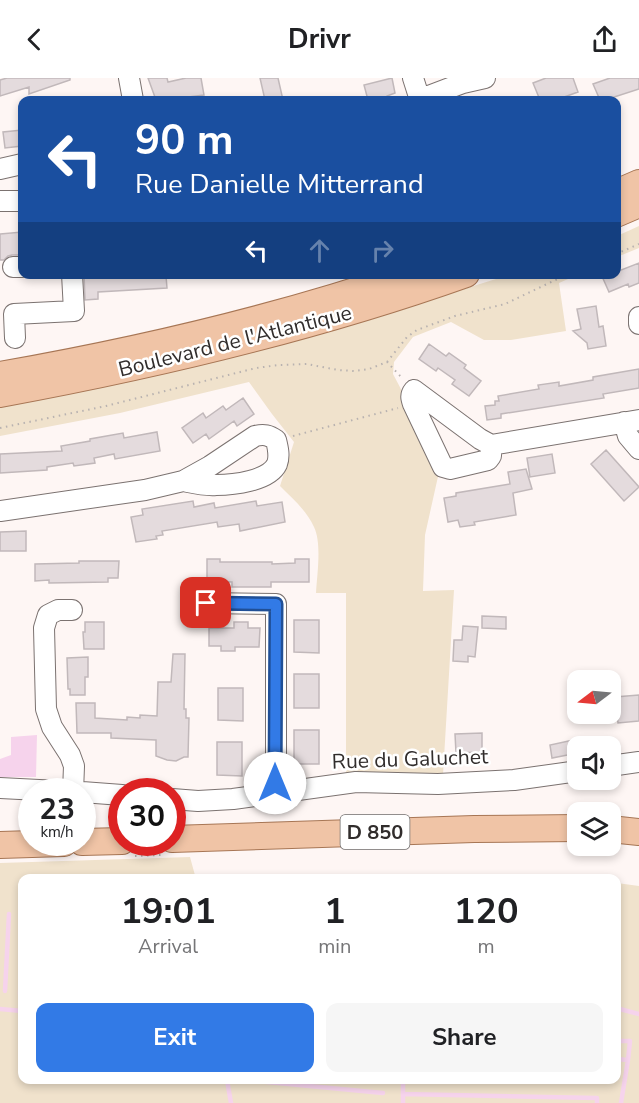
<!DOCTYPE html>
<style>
:root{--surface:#fff;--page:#f6f6f6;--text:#202124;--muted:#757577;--accent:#327ae6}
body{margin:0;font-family:"Nunito Sans",sans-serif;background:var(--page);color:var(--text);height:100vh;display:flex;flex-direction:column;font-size:22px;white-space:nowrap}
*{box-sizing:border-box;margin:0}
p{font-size:20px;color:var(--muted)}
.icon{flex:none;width:33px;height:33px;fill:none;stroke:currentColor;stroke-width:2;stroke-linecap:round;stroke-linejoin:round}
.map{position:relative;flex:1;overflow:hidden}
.panel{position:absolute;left:18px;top:796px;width:603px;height:210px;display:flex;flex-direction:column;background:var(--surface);border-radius:12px;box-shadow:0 3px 9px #0003}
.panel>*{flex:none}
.guide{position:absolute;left:18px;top:18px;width:603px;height:183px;border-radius:12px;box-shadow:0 3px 9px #0003;background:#1a4fa0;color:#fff;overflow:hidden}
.needle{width:39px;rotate:254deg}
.buttons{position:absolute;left:567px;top:592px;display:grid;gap:12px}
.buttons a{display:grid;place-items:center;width:54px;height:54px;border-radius:12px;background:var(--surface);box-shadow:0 3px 9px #0003;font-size:30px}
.speed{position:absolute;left:18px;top:700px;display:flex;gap:12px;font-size:30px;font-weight:700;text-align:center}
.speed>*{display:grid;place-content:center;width:78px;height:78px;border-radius:50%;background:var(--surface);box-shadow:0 3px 9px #0003;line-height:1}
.speed small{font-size:15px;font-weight:400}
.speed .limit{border:9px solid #d22;background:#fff;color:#111}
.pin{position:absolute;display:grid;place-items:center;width:51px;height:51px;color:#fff;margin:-26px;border-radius:12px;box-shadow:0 3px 9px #0006}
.me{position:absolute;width:66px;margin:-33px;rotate:0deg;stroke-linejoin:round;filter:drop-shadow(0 0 4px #0008)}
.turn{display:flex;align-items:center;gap:21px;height:126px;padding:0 18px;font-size:27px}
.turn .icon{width:78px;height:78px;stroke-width:2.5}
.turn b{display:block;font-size:42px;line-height:51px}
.lanes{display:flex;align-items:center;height:57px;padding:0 18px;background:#0003;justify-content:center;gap:30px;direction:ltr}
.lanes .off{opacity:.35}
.eta{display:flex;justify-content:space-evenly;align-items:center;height:102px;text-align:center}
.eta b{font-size:36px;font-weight:700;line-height:42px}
.cta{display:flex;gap:12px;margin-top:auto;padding:12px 18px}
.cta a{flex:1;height:69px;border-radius:12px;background:var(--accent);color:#fff;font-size:24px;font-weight:700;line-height:69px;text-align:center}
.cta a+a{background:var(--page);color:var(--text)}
header{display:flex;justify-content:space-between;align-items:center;height:78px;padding:0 18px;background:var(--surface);font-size:27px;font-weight:700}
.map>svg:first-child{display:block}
.green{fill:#f0e2cc}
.water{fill:#f6d3ec}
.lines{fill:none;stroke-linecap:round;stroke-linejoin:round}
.stream{stroke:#f6d3ec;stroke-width:4.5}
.building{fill:#e4dbdd;stroke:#c1b8ba;stroke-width:1.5}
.minor-casing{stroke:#7b7270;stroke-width:22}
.major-casing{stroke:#a77655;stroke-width:28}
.path{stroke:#b8b2b0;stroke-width:2;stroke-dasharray:1.5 4.5;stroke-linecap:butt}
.minor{stroke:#fff;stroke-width:20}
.major{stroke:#f0c4a6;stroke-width:26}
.route-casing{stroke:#204f96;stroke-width:15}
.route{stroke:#327ae6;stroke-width:10}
.labels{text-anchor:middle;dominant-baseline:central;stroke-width:5;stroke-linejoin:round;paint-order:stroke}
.shield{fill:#fff;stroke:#6f6c6b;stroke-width:1.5}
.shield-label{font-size:20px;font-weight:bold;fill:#312d2c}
.street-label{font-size:21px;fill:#312d2c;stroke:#fff}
</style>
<header><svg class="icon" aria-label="back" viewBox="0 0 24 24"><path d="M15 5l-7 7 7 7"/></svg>Drivr<svg class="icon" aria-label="share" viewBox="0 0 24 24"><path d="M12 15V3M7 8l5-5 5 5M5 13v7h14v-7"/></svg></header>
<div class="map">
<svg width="639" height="1025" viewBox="0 0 639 1025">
<rect width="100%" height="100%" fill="#fef6f4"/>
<path class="green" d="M639,148v22l-22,9v-21z
M509,197h68l-18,8 7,48 -55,9h-27l-33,-18 -38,15 -19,25 -1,12 9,17 37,81 -14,63 -2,56 31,-1 -11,185 -97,-2v-180h-30c1,-18 6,-50 -2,-66 -7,-16 -22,-29 -34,-41l14,-44 -22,-28 -23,-32 -129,31 -120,23v-29c88,-16 175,-34 262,-57 83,-22 165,-50 247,-75z
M190,779l6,22h-174v201h594l1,-197 22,3v217h-639v-240z"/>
<path class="water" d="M37,657l-1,42h-36v-18l11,-4v-18z"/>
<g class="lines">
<path class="stream" d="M5,913l4,-77
M20,916l2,-48
M616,930l23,6
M0,931l22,2
M616,963h14l-2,19
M616,981l12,1 -7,43
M227,1002l4,23
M247,1002l136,13
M403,1016l194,4v5
M403,1025v-23"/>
</g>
<path class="building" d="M7,0h63v2l-41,14v-7l-29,9v-16z
M148,0h19l1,4 18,-4h15l3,17 -15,2v3h-33z
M260,0h18l5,22h-18z
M392,0l3,15 -8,3v1l-19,3 -4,-15z
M546,0h27l5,14 -22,8h-16l-7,-17z
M610,0h29v11l-34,11h-5l-7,-16z
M22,52v16l-17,2 -2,-16z
M22,154v23h-10l-4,1 -4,4h-4v-26z
M639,185v20l-10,4 -1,-3 -19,8 -8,-18h15v-2z
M84,196h80v2h2l1,12 -69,4v7l-13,1z
M596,228l3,21 4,-1 3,20 -18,3 -1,-6 -14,-12 8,-2 -4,-20z
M429,266l17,12 3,-3 17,12 -2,3 17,13 -12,15 -17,-12 3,-4 -17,-12 -2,3 -17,-12z
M639,291v19l-36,6 1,4 -103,16v4l-14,2 -2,-14 10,-1v-4h4l-1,-5 41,-7 -1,-4 21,-3v4l34,-6v-3z
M243,320l11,16 -17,12 -3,-5 -25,18 -3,-5 -13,9 -11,-15 21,-15 3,5 17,-12 3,4z
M157,354l3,19 -45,8 -1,-5 -20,4 1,5 -21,3 -1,-3 -26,4v3l-47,3v-19l62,-3 -1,-5 29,-5v-2l33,-6 1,5z
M606,372l33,37 -15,14 -33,-37z
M552,376l3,19 -25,4 -3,-19z
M526,391l6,20 -19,4 3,22 -42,7 1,3 -15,2 -2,-7 -10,2 -4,-24 12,-2v-3l54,-9 -2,-12z
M193,423l1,6 20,-4 1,5 41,-7 1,5 25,-4 3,20 -45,9 -1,-7 -21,3 -1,-5 -55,9 1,4 -7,1 1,3 -21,3 -5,-25 12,-2 -1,-6z
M26,453v20h-26v-19z
M207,481h13v3h52v2l23,-1v-4h14v23h-38v5h-39v-5l-25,-1z
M79,483h40l-1,17h-10v4l-59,1v-3l-14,1v-17l44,-1z
M482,538l24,1v12l-24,-1z
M294,542h25v33l-25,-1z
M85,544h19v27h-20l-1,-17h2z
M234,544h14v6h12l-1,19h-24v4h-14v-5h-12v-18h25z
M463,548l15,1 -3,30 -7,-1v6l-15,-1 1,-21h8z
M173,576h12l-1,55h2v9h3l-1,39h-4l-8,4 -9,-1 -11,-4v-16l-45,-2v-5h-34l-1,-30h19v15l32,2v-3l13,1v-3l17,1 1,-34h13z
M88,579v20h-3v18h-15v-6h-2l-1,-31z
M294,596h25v34h-25z
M218,610h25v33l-25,-1z
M639,617v26l-21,2 -3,-26z
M294,652h25v34h-25z
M482,655v19l-26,1 -1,-19z
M578,661v14l-26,5 -2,-13z
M217,664h25v34l-25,-1z"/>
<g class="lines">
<defs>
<path id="minor" d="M129,0l4,22
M413,0l7,22
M418,22l45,-17 22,-5
M0,91l22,-5
M0,123h22
M13,189h9
M639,239v7
M15,260l-1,-24 60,-3 -2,-37
M624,344l4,14 11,13
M491,367v11l-3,4 -38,9 -7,-2 -30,-63c-2,-6 -3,-9 1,-14l66,49 11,6 148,-25
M0,433l145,-21 38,-9 27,-15 45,-30c9,-2 14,-1 21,4 2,8 4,16 1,24 -8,17 -44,21 -61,21 -11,1 -23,-2 -33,-4
M206,525l70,1v188
M72,532h-14l-10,5 -4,13 2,81 6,18 18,28 4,11 -1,26
M610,688l29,-4
M0,710l78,4
M82,714l40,3
M172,721l26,2 35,-2 123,-17 82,2 76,-4 64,-9"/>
<path id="major" d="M616,115l23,-10
M616,136l23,-10
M0,297c137,-24 274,-56 407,-101
M0,316c158,-29 314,-66 466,-120
M610,751l29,3
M172,761l302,-10 104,-1
M82,764l40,-1
M0,767l64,-2"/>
</defs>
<use href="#minor" class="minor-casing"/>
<use href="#major" class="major-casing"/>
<path class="path" d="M616,176l23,-10
M387,284l20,-25 10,-7 38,-14 50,-12 63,-30
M0,350l106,-22 150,-38 23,-3 28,-1 31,6 16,1 15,-2 18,-7 16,17
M293,358l105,-28
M135,778l27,-1"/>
<use href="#minor" class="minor"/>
<use href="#major" class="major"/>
</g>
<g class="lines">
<defs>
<path id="route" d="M206,525l70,1 -1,179"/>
</defs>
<use href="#route" class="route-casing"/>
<use href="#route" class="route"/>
</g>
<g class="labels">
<rect class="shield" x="340.5" y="737" width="69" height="34" rx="4.5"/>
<g class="shield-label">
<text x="375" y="754">D 850</text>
</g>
<g class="street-label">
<text transform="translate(235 263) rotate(-14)">Boulevard de l'Atlantique</text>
<text transform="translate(410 681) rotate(-2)">Rue du Galuchet</text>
</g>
</g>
</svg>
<div class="buttons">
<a><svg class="needle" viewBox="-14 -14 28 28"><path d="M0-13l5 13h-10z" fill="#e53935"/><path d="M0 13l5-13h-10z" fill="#757577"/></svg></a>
<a><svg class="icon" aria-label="sound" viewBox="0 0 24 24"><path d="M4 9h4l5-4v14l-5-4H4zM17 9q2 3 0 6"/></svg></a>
<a><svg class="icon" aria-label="layers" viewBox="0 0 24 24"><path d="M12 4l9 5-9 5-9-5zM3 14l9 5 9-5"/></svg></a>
</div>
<div class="speed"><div>23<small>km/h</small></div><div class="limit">30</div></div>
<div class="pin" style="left:206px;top:525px;background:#d93025"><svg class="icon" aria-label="arrive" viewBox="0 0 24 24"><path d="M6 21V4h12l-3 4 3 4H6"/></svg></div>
<svg class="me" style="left:275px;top:705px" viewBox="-20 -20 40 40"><circle r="19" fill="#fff"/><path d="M0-13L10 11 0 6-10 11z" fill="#327ae6"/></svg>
<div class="guide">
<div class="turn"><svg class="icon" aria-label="left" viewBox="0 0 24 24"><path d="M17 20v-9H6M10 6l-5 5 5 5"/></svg><div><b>90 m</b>Rue Danielle Mitterrand</div></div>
<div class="lanes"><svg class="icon" aria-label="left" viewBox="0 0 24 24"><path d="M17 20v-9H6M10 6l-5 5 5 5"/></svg><svg class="icon off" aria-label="ahead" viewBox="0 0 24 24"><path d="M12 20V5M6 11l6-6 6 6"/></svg><svg class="icon off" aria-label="right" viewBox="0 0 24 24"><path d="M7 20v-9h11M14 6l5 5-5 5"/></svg></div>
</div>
<section class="panel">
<div class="eta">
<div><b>19:01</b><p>Arrival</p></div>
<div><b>1</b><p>min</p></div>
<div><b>120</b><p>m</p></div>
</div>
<div class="cta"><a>Exit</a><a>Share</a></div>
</section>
</div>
